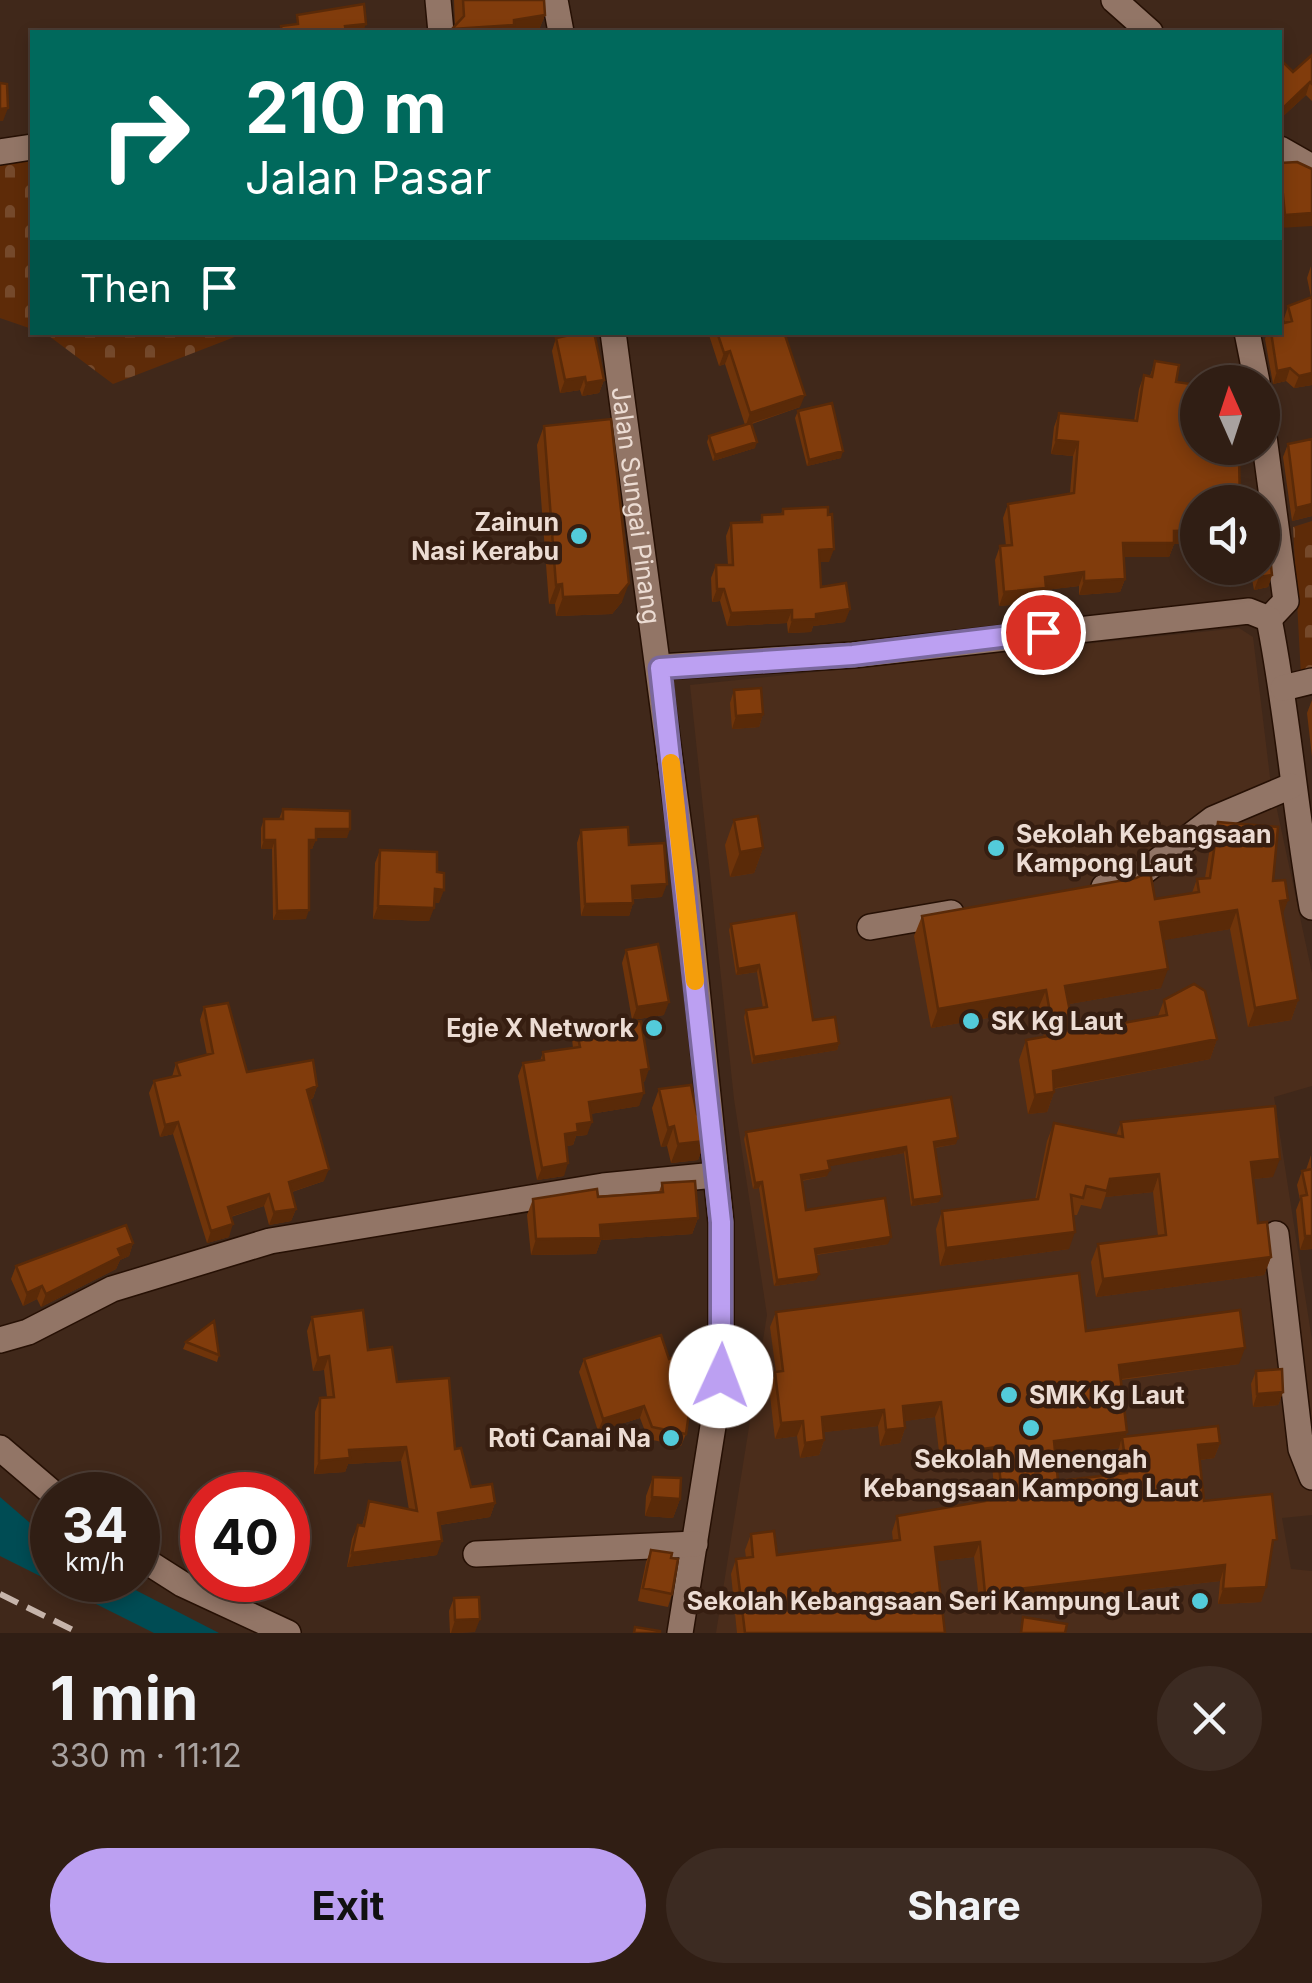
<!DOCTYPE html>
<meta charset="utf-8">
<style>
:root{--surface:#301e14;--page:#3c2b22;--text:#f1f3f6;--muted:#a8a2a0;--line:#4b3c34;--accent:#bca0f2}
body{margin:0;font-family:Inter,sans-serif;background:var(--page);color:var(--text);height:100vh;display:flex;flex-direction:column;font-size:38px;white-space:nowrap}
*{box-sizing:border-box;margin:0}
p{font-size:32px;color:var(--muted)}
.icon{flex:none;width:55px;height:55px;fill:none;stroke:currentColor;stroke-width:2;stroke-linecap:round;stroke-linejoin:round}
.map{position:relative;height:1633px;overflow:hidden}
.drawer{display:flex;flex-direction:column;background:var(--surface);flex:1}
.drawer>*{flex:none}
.guide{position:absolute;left:30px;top:30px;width:1252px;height:305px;border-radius:0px;box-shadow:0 5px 15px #0003,0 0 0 2px var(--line);background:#00695c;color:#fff;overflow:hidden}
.needle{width:65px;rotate:357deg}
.fabs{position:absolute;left:1180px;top:365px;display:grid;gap:20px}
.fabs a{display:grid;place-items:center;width:100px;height:100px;border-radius:50%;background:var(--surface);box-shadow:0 5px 15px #0003,0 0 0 2px var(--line);font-size:50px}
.speed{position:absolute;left:30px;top:1472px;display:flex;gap:20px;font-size:50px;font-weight:700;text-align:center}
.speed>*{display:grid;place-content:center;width:130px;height:130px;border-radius:50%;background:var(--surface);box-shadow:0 5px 15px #0003,0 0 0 2px var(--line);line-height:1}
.speed small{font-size:25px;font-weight:400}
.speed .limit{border:15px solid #d22;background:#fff;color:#111}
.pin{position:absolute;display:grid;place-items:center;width:85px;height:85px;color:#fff;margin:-42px;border:5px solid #fff;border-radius:50%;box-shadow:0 2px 10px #0007}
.me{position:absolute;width:110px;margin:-55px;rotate:2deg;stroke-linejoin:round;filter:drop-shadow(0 0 8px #0008)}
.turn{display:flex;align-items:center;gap:35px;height:210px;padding:0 50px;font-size:45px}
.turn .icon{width:130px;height:130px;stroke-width:2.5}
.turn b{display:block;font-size:70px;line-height:85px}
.then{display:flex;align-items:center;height:95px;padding:0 50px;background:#0003;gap:20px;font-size:38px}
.round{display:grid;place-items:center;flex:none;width:105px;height:105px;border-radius:52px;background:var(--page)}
.head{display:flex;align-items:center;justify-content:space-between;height:170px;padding:0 50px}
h1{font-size:60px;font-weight:700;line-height:75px}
.button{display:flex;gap:20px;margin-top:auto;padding:20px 50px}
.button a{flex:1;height:115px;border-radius:60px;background:var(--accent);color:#111;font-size:40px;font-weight:700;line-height:115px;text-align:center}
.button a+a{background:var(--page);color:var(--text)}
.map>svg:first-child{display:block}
.built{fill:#4b2d1b}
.cemetery{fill:url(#cemetery-stones)}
.water{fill:#004c54}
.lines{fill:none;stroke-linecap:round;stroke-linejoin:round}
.minor-casing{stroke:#261004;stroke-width:28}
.minor{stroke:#927566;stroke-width:25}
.rail{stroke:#c6b4aa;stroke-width:6;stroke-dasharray:20 10;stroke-linecap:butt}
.wall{fill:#6f340a;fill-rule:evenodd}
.shaded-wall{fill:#5a2a08}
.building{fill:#813c0c;stroke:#5a2a08;stroke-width:2.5}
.route-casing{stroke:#7a689d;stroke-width:25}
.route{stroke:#bca0f2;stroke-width:18}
.slow{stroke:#f59e0b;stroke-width:18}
.poi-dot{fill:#53cbda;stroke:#361e11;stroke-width:4}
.labels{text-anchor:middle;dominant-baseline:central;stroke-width:9;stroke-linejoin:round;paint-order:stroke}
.street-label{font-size:25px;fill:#ecdcd3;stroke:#361e11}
.poi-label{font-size:25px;font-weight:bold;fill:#ecdcd3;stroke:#361e11;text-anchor:end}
</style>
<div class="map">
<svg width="1312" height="1633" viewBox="0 0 1312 1633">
<defs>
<pattern id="cemetery-stones" width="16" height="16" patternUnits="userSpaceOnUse" patternTransform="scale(2.5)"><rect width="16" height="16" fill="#5e2b08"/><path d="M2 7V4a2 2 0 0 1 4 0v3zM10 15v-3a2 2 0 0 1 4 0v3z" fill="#75492b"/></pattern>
</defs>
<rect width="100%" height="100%" fill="#40281a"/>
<path class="built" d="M1239,628l14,9 17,140 42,196v113l-38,11 38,243v175l-30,3 9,51 21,2v62h-596l51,-318 -33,-216 -44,-414z"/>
<path class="cemetery" d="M32,157v172l-32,-11v-157z
M45,333h200l-132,51z
M1312,521v152l-11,3 -8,-149z"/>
<path class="water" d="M0,1497l52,45v38h64l103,53h-65l-154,-77z"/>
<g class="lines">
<defs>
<g id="minor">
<path d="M438,0l3,32"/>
<path d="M555,0l6,32"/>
<path d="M1114,0l36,32"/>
<path d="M1280,149l32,18"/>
<path d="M0,152l32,-5"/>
<path id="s1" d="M613,332l72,540 36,350v154l-41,257"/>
<path d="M1247,332l10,50"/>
<path d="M1262,422l24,179 -17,18"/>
<path d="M659,667l194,-12 396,-44 20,8c19,95 26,192 43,288"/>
<path d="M1283,688l29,-7"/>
<path d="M1104,887l30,-8 79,-60 78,-33"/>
<path d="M870,927l81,-14"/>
<path d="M1276,1234l25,215 11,28"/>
<path d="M0,1340l28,-8 84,-43 158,-48 333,-55 112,-11"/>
<path d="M0,1448l55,47"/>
<path d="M476,1554l219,-10"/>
<path d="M138,1556l44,28 106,49"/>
</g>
</defs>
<use href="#minor" class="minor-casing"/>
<use href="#minor" class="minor"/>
<path class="rail" d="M0,1594l79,39"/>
</g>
<path class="wall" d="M454,0h90l1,15 -7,17h-88l5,-7z
M1312,55v46l-6,-6 -26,24v-60l13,13z
M1280,163l32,6 -32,59z
M1311,266l1,119 -18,3 -8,-7 -13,3 -8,-45 2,-7h13l5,-9 -1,-4 4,-13 23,-9 -4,-19z
M710,332h74l16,75 -48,17 3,24 -42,13 -6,-19 2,-6 36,-11 -20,-61 -6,2 -10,-31z
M556,338l48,42 -5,13 -17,3 -2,-6 -20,3 -8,-42z
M1155,361l21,21 -2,162 -5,13h-45l1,22 -5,13 -41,3v-9l-34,4 -4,12 -42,4 -4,-46 5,-14h6l-3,-28 5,-14 62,-11 3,-37 -22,-2 3,-27 5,-14 75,8 5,-32 5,-14 6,1z
M798,411l43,47 -34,8 -12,-48z
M544,426l78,176 -10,12 -56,2 -1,-12h-6l-12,-159z
M1288,444l24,72 -20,5 -9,-64z
M783,509l46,53h-9l1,25 24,35 -32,4 -2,6 -23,1 -1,-10 -60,3 -7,-25 -8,1 -1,-24 5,-13h12l-2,-29 5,-13 29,-1 2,-7 19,-1z
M1250,568h12l10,7 -4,12 -14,3z
M734,690l29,24 -4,13 -27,2 -2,-26z
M1312,700v57l-5,-44z
M283,809l64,29h-31l-4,11h-3l-3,70 -33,1 -1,-71h-11v-21l3,-9h15z
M734,820l29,28 -9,25 -24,4 -5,-32z
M1218,822l70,78 -6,14 16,86 -7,20 -43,7 -18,-98 -67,11 -2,48 -92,16 5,28 84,-16 6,-16 53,39 -7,20 -156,30v3l-7,20 -19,2 -9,-54 7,-20 18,-3 -6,-28 -107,19 -17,-92 8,-20 233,-17 37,-6 5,-14 8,-1 6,-37z
M581,830l48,15 33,52 -29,2v4l-4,13h-48l-4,-73z
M380,850l57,22 2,31 -5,-1 -5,19 -56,-2 2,-56z
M731,924l82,96 26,23 -2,7 -85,14 -8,-47 2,-7 17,-2 -6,-36 -21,3 -7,-45z
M626,950l38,65 -32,5 -10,-57z
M204,1007l43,65 70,14 -4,12 -3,2 14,81 -32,11 4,17 -5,12 -22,4 -5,-19 -33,11 -2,20 -22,6 -34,-109 -13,3 -11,-44 5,-12 18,-4 4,-14 31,-8 -7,-35z
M576,1026l69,55 -2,1 -4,24 -49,8 -3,21 -11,1 -3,9 -7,1 -2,30 -27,4 -19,-104 5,-13 17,-2 3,-9 30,-4 -1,-9z
M659,1089l46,52 -7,19 -27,3 -4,-17 -6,1 -9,-39z
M1121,1122l152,55 -20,2 5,44 13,34 -7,18 -168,22 -5,-35 7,-18 60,-8 -5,-44 -48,5 -4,12 -20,-4 -4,10h-4l-4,34 -129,17 -4,-37 6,-18 93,-11 12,-59 7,-18 62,13z
M746,1132l210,12 -21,4 4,54 -28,4 -7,-53 -75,13 -2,10 -25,5 4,29 82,34 -72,11v25l-42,6 -15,-98 -6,1 -9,-50z
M1311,1155l1,94 -12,1 -4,-40 4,-10 -3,-15 5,-14 4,-1z
M662,1183l36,35 -6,16 -91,6 -5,14 -65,1 -4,-40 6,-16 126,-7z
M133,1243l-4,13 -9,4 -4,9 -75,38 -4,-8 -14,7 -12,-27 5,-13z
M776,1312l310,19 153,33 -118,16 6,52 -2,5 95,6 -6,15 -14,2 4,41 67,54 -10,47 -43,2 2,-23 -240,27 -6,-51 -37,4 8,72h-208l-6,-59 5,-15 10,-1 -1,-8 6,-16 26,21 116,-14 -1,-9 5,-16 94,-16 3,-10 -2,-27 -51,6 -6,-52 -31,4 1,7 -5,15 -20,3 -2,-20 -54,6v8l-5,15 -19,3 -3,-22 -22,3 -6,-52 7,-15 -6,-45zM1119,1448l-2,4 2,22 -61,7 -3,-26z
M312,1317l56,33 87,99 16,38 24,16 -5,14 -50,8 -3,30 -90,12 5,-28 6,-14 4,1 7,-25 40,9 -8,-49 -53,3 -3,8 -31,2 1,-62 5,-14 7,-1 -3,-27 -11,1 -6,-40z
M186,1342l33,13 -2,7 -34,-13z
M584,1359l102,75 -5,12 -33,-7 -8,-21 -42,13 -19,-59z
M1256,1371l27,21 -5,13 -25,2 -2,-23z
M653,1477l27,22 -7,19 -28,-2 1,-20z
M651,1550l20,8 1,36 -4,13 -30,-6 8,-39z
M454,1598l21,34 -25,1 -1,-22z"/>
<path class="shaded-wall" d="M545,15l-7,17h-88l2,-3z
M366,24l-3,8h-20l2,-6z
M1310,82l-4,13 -26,24v-8z
M8,108l-5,13h-3v-12z
M1312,213v13l-32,2 5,-13z
M730,351l-5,13 -6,2 5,-13z
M1290,368l-4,13 -13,3 4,-13z
M1312,373v12l-18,3 5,-12z
M585,377l-5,13 -20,3 5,-13z
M604,380l-5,13 -17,3 4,-13z
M805,395l-5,12 -54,18 4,-12z
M1056,440l22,2 -5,14 -22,-2z
M757,442l-2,6 -42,13 2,-6z
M843,451l-2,7 -34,8 2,-6z
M1312,504v12l-20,5 4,-13z
M1198,530v14h-24l-5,13h-51l5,-14 51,-12z
M834,549l-5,13h-14l4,-12z
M1084,572l-5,14 -34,4 -4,12 -42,4 5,-14 41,-15z
M1272,575l-4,12 -14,3 5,-13z
M1125,579l-5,13 -41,3 5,-14z
M629,583l-7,19 -10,12 -56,2 7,-19z
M562,584l-7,20h-6l7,-19z
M717,589h7l-4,12 -8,1z
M850,609l-5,13 -32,4 -2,6 -23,1 4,-13 24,-6z
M792,610l-5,13 -60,3 4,-13z
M763,714l-4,13 -27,2 4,-13z
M316,829h34l-3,9h-35z
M264,840h11l-3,9h-11z
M309,840h7l-4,9h-7z
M763,848l-9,25 -24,4 10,-25z
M667,884l-5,13 -34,2 4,-13z
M435,889l9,1 -5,13 -9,-1z
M1288,900l-7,19 -1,-18z
M633,903l-4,13h-48l4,-12z
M378,906l56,2 -5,13 -56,-2z
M309,910l-3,9 -33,1 4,-9z
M1237,910l-7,19 -77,13 7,-20z
M759,965l-2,7 -21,3 2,-6z
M1168,969l-7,19 -103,18 7,-20z
M1046,990l-8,19 -107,19 7,-19z
M1298,1000l-7,20 -43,7 7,-19z
M669,1002l-5,13 -32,5 5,-13z
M1217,1039l-7,20 -165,31 8,-19z
M839,1043l-2,7 -85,14 2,-7z
M649,1069l-4,12 -9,2 5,-13z
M317,1086l-4,12 -11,5 5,-13z
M1054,1092l-7,20 -19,2 7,-19z
M644,1093l-5,13 -55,9 5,-13z
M178,1122l-5,12 -13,3 5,-12z
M592,1122l-5,13 -11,1 -3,9 -13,2 5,-13 12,-10z
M674,1126l-7,20 -6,1 7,-19z
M958,1138l-2,6 -24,4 2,-6z
M705,1141l-7,19 -27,3 7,-19z
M906,1147l-2,6 -78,14 2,-6z
M1280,1159l-7,18 -29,3 7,-18z
M568,1163l-4,13 -27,4 5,-12z
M329,1169l-5,12 -39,13 4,-12z
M830,1170l-3,6 -29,5 3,-6z
M1159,1174l-6,18 -48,5 5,-18z
M762,1182l-3,6 -6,1 2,-6z
M269,1194l-5,12 -41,13 5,-12z
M942,1196l-3,6 -28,4 2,-6z
M296,1209l-5,12 -22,4 5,-13z
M698,1218l-6,16 -91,6 -5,14 -65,1 5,-16 64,-14z
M233,1224l-4,13 -22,6 4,-12z
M1075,1232l-6,17 -129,17 6,-18z
M1305,1236h7v13l-12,1z
M891,1237l-3,7 -76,11 3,-6z
M133,1243l-4,13 -9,4 -4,9 -75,38 5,-13 72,-45z
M1271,1257l-7,18 -168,22 7,-18z
M819,1274l-3,6 -42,6 3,-6z
M42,1286l-5,13 -14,7 4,-13z
M1245,1348l-6,16 -126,16 6,-15z
M329,1356l-5,14 -11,1 5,-13z
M1283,1392l-5,13 -25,2 4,-13z
M941,1402l-6,15 -38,5 6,-16z
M644,1406l-4,12 -42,13 5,-12z
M884,1410l-6,16 -62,7 6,-16z
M803,1421l-6,15 -22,3 6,-16z
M905,1428l-5,15 -20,3 6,-16z
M1127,1432l-4,11 -1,-6 -3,11 -71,8 6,-15z
M824,1440l-5,15 -19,3 5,-15z
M1220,1443l-6,15 -22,3 6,-16z
M406,1447l-5,14 -53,3 -3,8 -31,2 5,-13 30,-11z
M997,1447l-5,16 -51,6 6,-15z
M652,1497l28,2 -7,19 -28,-2z
M495,1503l-5,14 -57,9 5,-13z
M442,1541l-5,14 -90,12 5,-14z
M980,1542l-6,15 -44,5 5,-15z
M1225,1565l-5,16 -240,27 5,-15z
M1266,1587l-5,15 -43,2 5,-15z
M480,1619l-5,13 -24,1 4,-13z"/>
<path class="building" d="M463,0h81l1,15 -31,5v5l-62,4 12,-13z
M364,4l2,20 -21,2 1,6h-64l-1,-6 17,-2 -1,-9z
M1312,55v29l-2,-2 -30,29v-52l13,13z
M0,83l7,1 1,24 -8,1z
M1297,162l15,7v44l-27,2 -2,-20 -3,2v-34z
M1312,297v76l-13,3 -9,-8 -13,3 -6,-39h9v-8l12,-3 -4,-15z
M584,332h10l10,48 -18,3 -1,-6 -20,3 -9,-42z
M717,332h67l21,63 -55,18 -20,-62 -6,2z
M1155,361l24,4 -3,17 22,3v63h14l-2,10h29l1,44h-42v28l-24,1v12h-51l2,36 -41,2v-9l-39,5 1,11 -42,4 -4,-46 12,-1 -4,-41 66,-11 4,-51 -22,-2 3,-27 78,8 7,-46 8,2z
M832,403l11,48 -34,9 -11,-49z
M611,419l18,164 -10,12 -56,2 -1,-13 -6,1 -12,-159z
M751,423l6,19 -42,13 -6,-19z
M1312,439v65l-16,4 -8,-64z
M828,507v8l4,-1 2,35 -15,1 2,37 25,-4 4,26 -34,5v5l-24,1v-10l-61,3 -7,-24h-7l-1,-24h17l-2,-42 31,-1v-7l21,-1v-5z
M1269,546l3,29 -13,2 -2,-9h5v-20z
M761,688l2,26 -27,2 -2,-26z
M283,809l67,2v18h-34v11h-7v70l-32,1 -2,-71h-11v-21h19z
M758,816l5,32 -23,4 -6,-32z
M1218,822l60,5 -5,54 12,-1 3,20 -8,1 18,99 -43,8 -18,-98 -77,12 8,47 -103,17 9,46 93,-17 -3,-15 30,-16 11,7 12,48 -164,32 1,21 -19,3 -9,-55 28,-5 -8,-45 -108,19 -16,-93 214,-38 14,-7 5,28 44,-7 -2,-13 13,-1z
M628,827l1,18 35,-2 3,41 -35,2 1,17 -48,1 -4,-74z
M380,850l57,2v20l7,1v17l-9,-1 -1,19 -56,-2z
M796,913l17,107 22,-3 4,26 -85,14 -8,-47 21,-3 -8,-42 -21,4 -7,-45z
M658,944l11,58 -32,5 -11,-57z
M228,1003l19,69 66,-12 4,26 -10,4 22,79 -40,13 7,27 -22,3 -5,-18 -41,13 5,17 -22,7 -33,-109 -13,3 -11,-44 26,-6 -4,-12 37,-10 -9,-46z
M641,1021l8,48 -8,1 3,23 -55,9 3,20 -15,2 1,8 -13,2 3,29 -26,5 -19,-105 21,-3 -1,-8 37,-5 -4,-21z
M691,1085l6,29 5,-1 3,28 -27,3 -4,-18 -6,2 -9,-39z
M951,1097l7,41 -24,4 8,54 -29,4 -7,-53 -78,14 2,9 -29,5 5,35 79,-12 6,39 -76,12 4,25 -42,6 -15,-98 -7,1 -9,-51z
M1275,1106l5,53 -29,3 7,61 9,-1 4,35 -168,22 -5,-35 68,-9 -7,-61 -49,5 -3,12 -21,-5 -3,12 -12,-3 4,37 -129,16 -4,-37 96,-12 16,-76 69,14 -2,-15z
M1312,1169v67h-7l-4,-40 6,-1 -5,-24z
M695,1181l3,37 -98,7 1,13 -65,1 -3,-40 64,-10 1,8 65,-5 -1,-9z
M126,1225l7,18 -15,6 3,7 -75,38 -4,-8 -15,7 -11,-27z
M1079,1273l7,58 154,-21 5,38 -126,17 8,67 -73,9 4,40 69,-8 -5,-36 96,-11 2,17 -22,2 6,56 68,-7 5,45 -4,1 -7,47 -43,2 2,-24 -240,28 -5,-51 -45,5 10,86h-200l-9,-74 17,-2 -2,-23 23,-3 3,24 123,-15 -3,-24 100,-17 -1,-13 5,-1 -4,-38 -50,7 -6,-52 -38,4 2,22 -19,2 -2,-20 -62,7 2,23 -19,3 -2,-22 -22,2 -6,-51 8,-1 -7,-59z
M363,1310l5,40 24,-3 5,35 52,-4 6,71 6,-1 10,39 21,-3 3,19 -57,10 4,28 -90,12 6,-28 6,1 5,-25 48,10 -11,-64 -57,3 1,8 -31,3 1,-63 14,-1 -5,-41 -11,2 -6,-41z
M214,1321l5,34 -33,-13z
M661,1335l8,24 23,-7 4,11 -10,71 -34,-7 -8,-21 -41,13 -19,-60z
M1282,1369l1,23 -26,2 -1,-23z
M653,1477l28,1 -1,21 -28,-2z
M651,1550l21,3 -1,5 7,1 -6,35 -29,-6z
M479,1597l1,22 -25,1 -1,-22z
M1023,1617l44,7 -2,9h-44z
M635,1627l25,4v2h-26z"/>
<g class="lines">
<defs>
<path id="route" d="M721,1376v-154l-61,-554 193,-13 190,-23"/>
</defs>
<use href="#route" class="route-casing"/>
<use href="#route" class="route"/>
<path class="slow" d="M671,763l24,218"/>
</g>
<g class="poi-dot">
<circle cx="579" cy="536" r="10"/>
<circle cx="996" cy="848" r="10"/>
<circle cx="971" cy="1021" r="10"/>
<circle cx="654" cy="1028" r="10"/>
<circle cx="1009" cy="1395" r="10"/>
<circle cx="1031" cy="1428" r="10"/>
<circle cx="671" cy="1438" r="10"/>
<circle cx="1200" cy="1601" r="10"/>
</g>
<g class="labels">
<g class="street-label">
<text stroke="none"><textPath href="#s1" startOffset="175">Jalan Sungai Pinang</textPath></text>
</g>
<g class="poi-label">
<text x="559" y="522">Zainun<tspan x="559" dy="29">Nasi Kerabu</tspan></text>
<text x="1016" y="834" text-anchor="start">Sekolah Kebangsaan<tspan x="1016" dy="29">Kampong Laut</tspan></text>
<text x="991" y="1021" text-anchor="start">SK Kg Laut</text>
<text x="634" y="1028">Egie X Network</text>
<text x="1029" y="1395" text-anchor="start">SMK Kg Laut</text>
<text x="651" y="1438">Roti Canai Na</text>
<text x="1031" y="1459" text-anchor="middle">Sekolah Menengah<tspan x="1031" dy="29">Kebangsaan Kampong Laut</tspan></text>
<text x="1180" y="1601">Sekolah Kebangsaan Seri Kampung Laut</text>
</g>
</g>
</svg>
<div class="fabs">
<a><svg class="needle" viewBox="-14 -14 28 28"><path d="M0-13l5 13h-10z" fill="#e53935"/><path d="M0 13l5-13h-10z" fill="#a8a2a0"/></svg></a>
<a><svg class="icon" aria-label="sound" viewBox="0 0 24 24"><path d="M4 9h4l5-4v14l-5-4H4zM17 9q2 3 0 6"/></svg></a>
</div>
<div class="speed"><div>34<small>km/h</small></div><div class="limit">40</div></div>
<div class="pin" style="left:1043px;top:632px;background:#d93025"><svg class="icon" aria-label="arrive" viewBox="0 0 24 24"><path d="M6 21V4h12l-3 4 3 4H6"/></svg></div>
<svg class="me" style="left:721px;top:1376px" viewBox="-20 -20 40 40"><circle r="19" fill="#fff"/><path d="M0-13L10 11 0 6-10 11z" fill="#bca0f2"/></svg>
<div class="guide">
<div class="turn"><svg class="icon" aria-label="right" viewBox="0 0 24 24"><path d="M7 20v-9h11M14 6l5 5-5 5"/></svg><div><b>210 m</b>Jalan Pasar</div></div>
<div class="then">Then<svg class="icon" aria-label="arrive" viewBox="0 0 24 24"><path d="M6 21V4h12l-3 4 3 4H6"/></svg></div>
</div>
</div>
<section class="drawer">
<div class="head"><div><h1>1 min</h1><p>330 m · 11:12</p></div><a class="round"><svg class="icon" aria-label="close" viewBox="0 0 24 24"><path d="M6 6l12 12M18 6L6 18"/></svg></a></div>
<div class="button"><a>Exit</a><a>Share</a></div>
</section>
